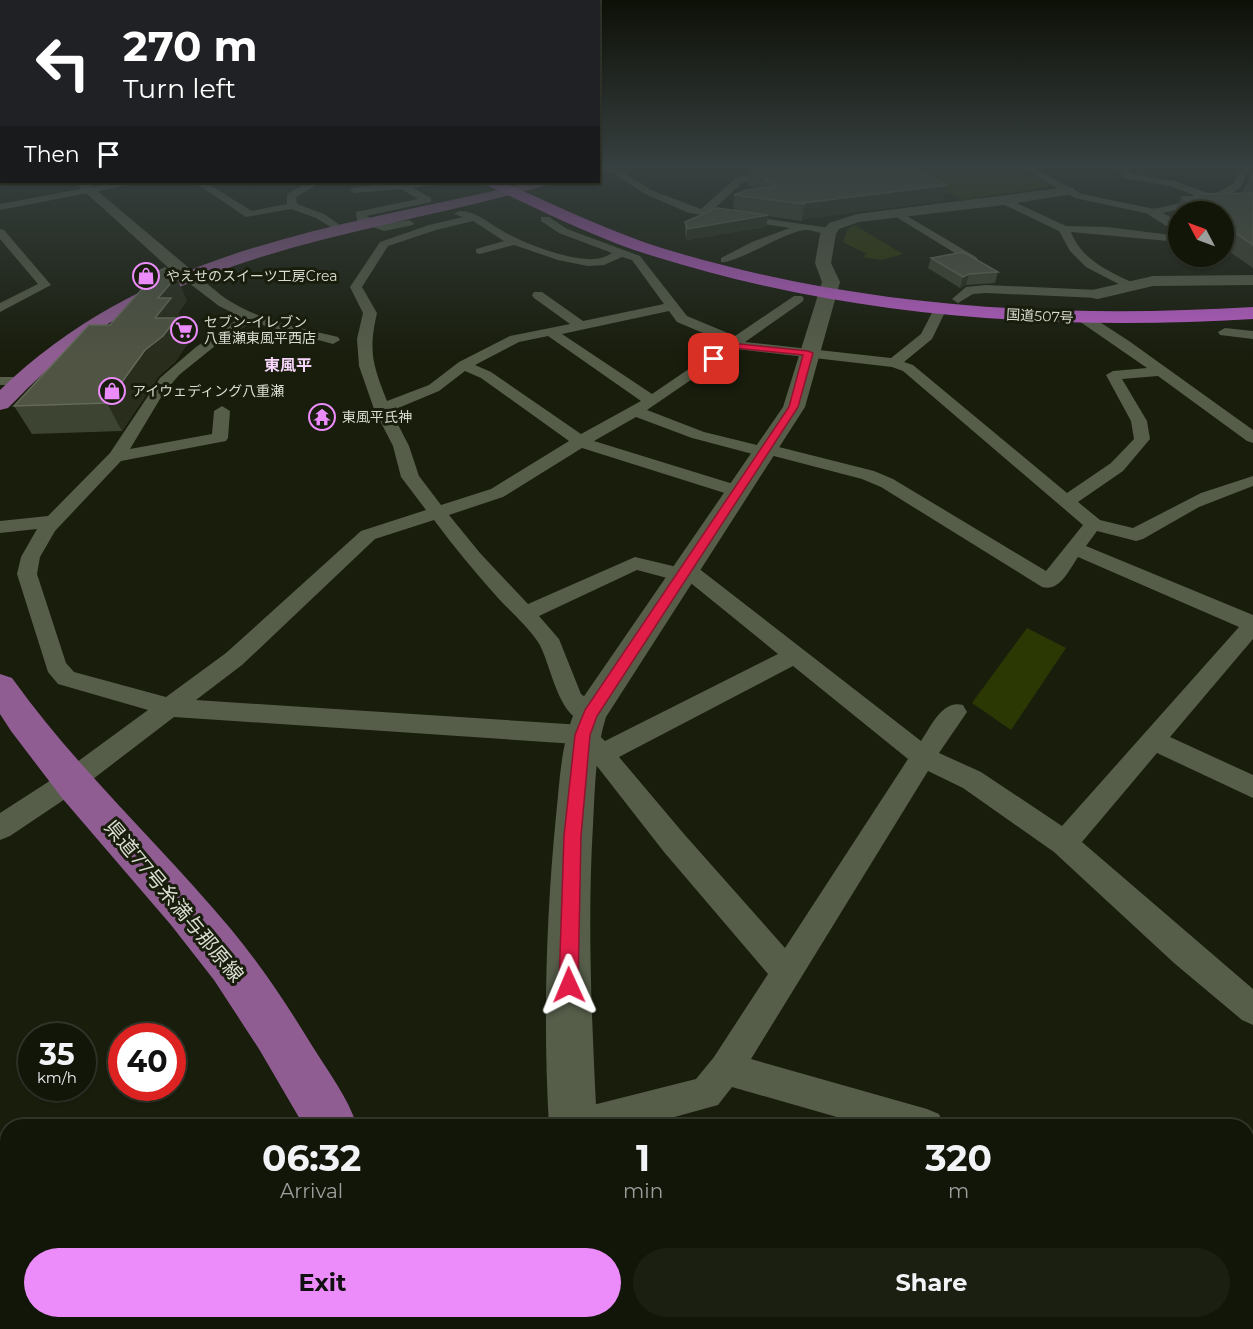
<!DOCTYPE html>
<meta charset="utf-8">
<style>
:root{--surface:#121609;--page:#1b1f12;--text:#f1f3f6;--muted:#9c9f9c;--line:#31352a;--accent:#ec8cfb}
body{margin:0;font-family:Montserrat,"Noto Sans JP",sans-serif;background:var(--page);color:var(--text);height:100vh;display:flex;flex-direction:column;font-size:22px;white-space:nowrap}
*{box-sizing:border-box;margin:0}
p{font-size:20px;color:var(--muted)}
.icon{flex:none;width:33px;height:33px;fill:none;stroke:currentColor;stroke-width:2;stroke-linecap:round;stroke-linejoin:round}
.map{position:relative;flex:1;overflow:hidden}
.drawer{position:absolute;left:0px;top:1119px;width:1254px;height:210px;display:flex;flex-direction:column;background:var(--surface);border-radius:24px 24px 0 0;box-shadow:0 2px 4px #0004,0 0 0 2px var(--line)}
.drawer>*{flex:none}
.hud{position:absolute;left:0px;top:0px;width:600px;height:183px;box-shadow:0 2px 4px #0004,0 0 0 2px var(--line);background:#202124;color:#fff;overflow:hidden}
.needle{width:39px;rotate:311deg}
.tools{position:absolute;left:1168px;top:201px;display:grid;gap:12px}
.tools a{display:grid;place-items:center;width:66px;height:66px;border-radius:50%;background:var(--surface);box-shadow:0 2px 4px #0004,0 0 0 2px var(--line);font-size:30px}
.speed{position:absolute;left:18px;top:1023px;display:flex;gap:12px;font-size:30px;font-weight:700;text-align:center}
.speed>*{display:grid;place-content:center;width:78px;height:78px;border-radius:50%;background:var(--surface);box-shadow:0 2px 4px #0004,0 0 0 2px var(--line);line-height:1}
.speed small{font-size:15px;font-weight:400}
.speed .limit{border:9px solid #d22;background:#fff;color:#111}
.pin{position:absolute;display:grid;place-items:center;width:51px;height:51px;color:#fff;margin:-26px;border-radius:12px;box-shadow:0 3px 9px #0006}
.me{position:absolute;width:66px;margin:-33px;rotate:359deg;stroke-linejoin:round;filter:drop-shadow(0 0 4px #0008)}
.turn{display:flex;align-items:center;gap:21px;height:126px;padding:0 24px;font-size:27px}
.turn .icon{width:78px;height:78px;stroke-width:2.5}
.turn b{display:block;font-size:42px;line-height:51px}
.then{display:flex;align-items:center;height:57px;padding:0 24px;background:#0003;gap:12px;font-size:22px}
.eta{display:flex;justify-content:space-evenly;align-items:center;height:102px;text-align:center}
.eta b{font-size:36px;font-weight:700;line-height:42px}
.action{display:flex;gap:12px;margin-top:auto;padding:12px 24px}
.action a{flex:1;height:69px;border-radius:36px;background:var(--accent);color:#111;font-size:24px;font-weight:700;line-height:69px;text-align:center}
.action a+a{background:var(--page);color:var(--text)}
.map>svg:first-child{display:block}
.green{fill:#2c3804}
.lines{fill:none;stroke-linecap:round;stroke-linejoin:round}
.street{fill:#565d49;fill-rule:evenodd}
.secondary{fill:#565d49;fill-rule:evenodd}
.primary{fill:#905d93;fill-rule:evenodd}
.highway{fill:#b75dc5;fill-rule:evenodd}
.wall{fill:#3e4432}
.shaded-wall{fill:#282d1c}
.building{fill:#4f5443;stroke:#646a5a;stroke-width:1.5}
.route{fill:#e11d48;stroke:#92132f;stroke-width:1.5}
.labels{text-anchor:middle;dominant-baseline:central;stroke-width:6;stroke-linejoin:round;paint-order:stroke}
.far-poi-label{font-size:14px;fill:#daddd2;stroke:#181d0c;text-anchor:start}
.far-street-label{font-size:14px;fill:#daddd2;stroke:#181d0c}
.far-quarter-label{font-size:16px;font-weight:bold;fill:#f7d7fc;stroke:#181d0c}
.near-street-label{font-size:20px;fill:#daddd2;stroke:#181d0c}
</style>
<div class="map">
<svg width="1253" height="1329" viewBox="0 0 1253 1329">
<rect width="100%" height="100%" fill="#181d0c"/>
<path class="green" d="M900,167h115l33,17 1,3 -88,13z
M854,225l49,29 -21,6 -20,-3 5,-3 -24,-12 4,-12z
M1027,628l39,20 -55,82 -39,-27z"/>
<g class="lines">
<path class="street" d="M599,167l21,3 31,20 50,19 36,-32 73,-10h18l-34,10 -51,5 -31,29 118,17 5,3c-9,7 -20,-2 -31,-1 -19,2 -71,35 -83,32v-4l31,-16 38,-14 -101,-15 -44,-19 -31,-20z
M1020,167h12l50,27 72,15 48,-11 -32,-12 -47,-8 -4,-11h10l1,7 45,7 38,14 21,-12 7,-16h9l-9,20 -15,11 -72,17 -79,-17z
M118,182h17l-5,3 -130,25v-6z
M194,182h11l47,29 35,-7v-10l18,-10 -1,-2h10l1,4 -19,11 1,7 27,10 22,15 -5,3 -4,-1 -21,-13 -25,-9 -45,8z
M396,182h45l-5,3 -23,3 18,10v4l-65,14 18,8 25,-4 5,3 -1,2 -29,6 -27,-10 -1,-9 62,-13 -17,-10 -46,4 -5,-3 2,-2z
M1000,199h8l58,27 41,1 72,9v6l-108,-10c10,27 38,40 63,51l2,3 -2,3 -4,1 -44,-23 -16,-16 -11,-20 -59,-28z
M897,210l79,47 2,2 -2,2h-8l-75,-46 -1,-2z
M459,211c17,0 28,11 42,19 20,13 69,31 94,29 6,0 12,-3 17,-6l-53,-20 -18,-12v-4h8l18,12 73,27 47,60 48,20 59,-40h8l2,3 -2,3 -57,40 146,16 30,-24 15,-29h10l1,3 -15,31 -28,23 9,3 154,128 44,-30 23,-24 -3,-18 -25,-46 7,-4 34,-3 -68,-47 -2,-3 2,-3h10l40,26 124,89v13l-6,-2 -89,-65 -36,3 25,42 3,18 -27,32 -45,31 22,18 33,8 68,-35 52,-17v10l-54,21 -56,32 -7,2 -39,-10 -11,15 167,69v24l-83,98 83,38v23l-96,-45 -75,89 171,147v36l-11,-5 -68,-57 -120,-111 -91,-64 -35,-17 -177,288 176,50 12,5 5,12h-76l-136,-39 -14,18 -76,21h-82l5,-12 12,-5 119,-30 18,-22 54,-83 -104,-122 -71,-91 -17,-17 -402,-27 -94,72 -70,47 -10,4v-27l62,-40 86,-63 -90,-26 -10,-12 -31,-98 4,-17 16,-28 -37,4v-12l48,-5 62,-63 50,-75 36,-31 45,-30 -22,-11 -34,-26v-6c13,-2 31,19 43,26 33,21 72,28 110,37l2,3 -7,4 -82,-22 -36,24 -36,29 -16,19 -33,55 82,-15 2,-23 8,-5 8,5 -2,27 -2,3 -105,20 -66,70 -15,26 -3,17 29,89 8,9 92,25 60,-44 135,-122 65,-21 -25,-33 -8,-31 -19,-37 -15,-43 -2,-27 6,-26 -13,-26 30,-45 49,-17 34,-8 -9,-3zM473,221l31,20 -28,8v4l4,1 34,-9 44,15 30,6 16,-1 18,-8 10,3 32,44 -81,17 -41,-29h-8l-2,3 2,3 36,26 -60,12 -51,26 -30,23 -42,16c-14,-36 -19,-49 -10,-88l-15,-26 26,-41 48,-16zM669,311l8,11 50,21 -75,51 -90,-60zM548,336l93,65 -60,33 -90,-62 -16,-7 44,-23zM736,349l156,18 11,4 180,154 -37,46 -153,-92 -19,-8 -107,-27 -6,2 -57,-14 -57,-22zM465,371l16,7 88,63 -78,48 -50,16 -22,-29 -10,-30 -18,-35 48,-20zM636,417l56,21 72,19 6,-2 92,24 19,8 161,100c18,5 27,-17 36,-30l161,70 -177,199 -81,-54 -42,-19 28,-41 -4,-7c-20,-6 -32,21 -42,36l-228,-177 -7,-2 -9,5 -42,-10 -107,47 -48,-51 -31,-38 54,-18 79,-49 149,47h12l3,-4 -3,-4 -149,-46zM434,520c20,27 41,52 64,78 13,14 29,28 40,44 14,21 21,91 60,79l4,-7 -4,-7 -17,-13 -22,-55 -20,-23 98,-46 45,12 5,-2 91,74 -173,87 -14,-13 -9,-3 -386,-25 46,-35 133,-126zM793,666l115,93 -123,189 -101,-114 -65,-77z
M0,229l4,1 47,55 -51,27v-9l38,-19 -38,-45z
M986,285l112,5 6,4 -6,4 -112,-5 -13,1 -15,9 -6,-4 14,-12z
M1225,328l28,3v8l-33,-4 -2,-3z
M0,377h20l7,4 -7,4h-20z
M1253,1299v30h-30l3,-7h20v-20z
M1162,1322h46l3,7h-46z"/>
<path class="secondary" d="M74,182h13l108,91 2,4 -2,4h-12z
M1068,187l5,1 2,3 -2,3 -69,11 -145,17 -20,7 -3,5 -5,29 9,19 -35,125 -199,310c-11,35 -11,72 -13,108 -6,101 -1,201 4,301h-48c-6,-102 -3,-208 7,-310 4,-37 5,-78 22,-111l205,-298 39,-125 -7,-19 5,-29 9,-11 28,-9z
M1154,208l25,14v12l-30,-19 -2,-3z
M1253,275v10l-100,1 -55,13 -6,-1 -3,-4 3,-4 61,-14z
M537,1322h56l-1,7h-56z"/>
<path class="primary" d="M528,182h21l-2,3c-156,45 -323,59 -461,153 -29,20 -53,45 -78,70l-8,2v-20c105,-102 233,-142 373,-173 52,-12 104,-21 155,-35z
M0,674l12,4c65,91 147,165 218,250 30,36 56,75 81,116 16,26 37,53 46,82h-53l-45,-77 -45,-69 -43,-55 -109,-127 -51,-67 -11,-17z
M377,1322h58l3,7h-60z"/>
<path class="highway" d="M484,182h18c54,23 107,50 163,67 191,58 390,70 588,58v12c-203,12 -406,-2 -600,-63 -58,-18 -112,-46 -167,-71z"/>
</g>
<path class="wall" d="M749,168l194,33 -141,18v2l-34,-5 -2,11 -79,13 -2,-6v-12l48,-12 1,-15 21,-6 -8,-5z
M1253,170v98l-29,-20v-36h-45v4l-5,-4 8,-15h10l2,-3 48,-1z
M931,258l67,14 -3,11 -29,2 -6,3 -32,-20z
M176,277l11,24 -9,12 4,10 -1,2 7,18 -13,19 -17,15 -36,54 -90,3 -18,-28 96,-81z"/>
<path class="shaded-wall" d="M947,185l-4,16 -141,18 2,-15 -1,-1z
M768,215l-2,12 -79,13v-11z
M969,274l-3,11 -6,3 3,-11z
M176,277l11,24 -9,12 4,10 -1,2 7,18 -13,19 -17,15 -36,54 -15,-28 51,-105z"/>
<path class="building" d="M756,167h157l34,18 -144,18 1,1 -70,-9 13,-5 28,-3 -26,-19z
M1253,171v9l-3,-2z
M1253,193v52l-29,-20v-13h-20l-22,-15h15l-3,-3h2z
M717,208l51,7 -81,14 -2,-7z
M963,252l35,20 -29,2 -6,3 -32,-19z
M165,268l11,9 -18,21h13l-16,20h22l-14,18 -18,14 -38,53 -93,3 75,-81h21l48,-54z"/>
<linearGradient id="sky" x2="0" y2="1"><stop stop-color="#0d1007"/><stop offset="0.47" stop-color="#374040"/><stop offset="1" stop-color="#374040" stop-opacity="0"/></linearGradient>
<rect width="1253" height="354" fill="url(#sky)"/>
<path class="route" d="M730,343l78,8 5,2 -15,54 -201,309 -7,19 -9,101 -3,149 -3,6 -6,3 -7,-3 -3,-6 5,-149 11,-101 10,-25 204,-303 14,-52 -68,-7 -18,12h-7v-3z"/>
<defs>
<symbol id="shop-ring" viewBox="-11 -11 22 22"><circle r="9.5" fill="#181d0c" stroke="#ec8cfb" stroke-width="1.5"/><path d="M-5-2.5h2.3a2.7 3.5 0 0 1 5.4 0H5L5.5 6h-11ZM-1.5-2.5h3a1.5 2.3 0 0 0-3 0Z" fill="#ec8cfb"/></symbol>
<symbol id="supermarket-ring" viewBox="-11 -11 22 22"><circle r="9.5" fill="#181d0c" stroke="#ec8cfb" stroke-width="1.5"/><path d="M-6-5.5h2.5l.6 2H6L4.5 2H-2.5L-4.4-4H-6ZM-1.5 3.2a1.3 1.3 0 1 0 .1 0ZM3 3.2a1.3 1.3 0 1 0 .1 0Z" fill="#ec8cfb"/></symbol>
<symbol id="temple-ring" viewBox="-11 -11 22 22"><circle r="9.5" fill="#181d0c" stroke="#ec8cfb" stroke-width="1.5"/><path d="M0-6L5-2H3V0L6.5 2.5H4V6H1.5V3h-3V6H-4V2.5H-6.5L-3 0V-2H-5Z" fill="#ec8cfb"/></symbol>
</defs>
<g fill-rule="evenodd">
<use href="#shop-ring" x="131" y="261" width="30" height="30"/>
<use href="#supermarket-ring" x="169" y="315" width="30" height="30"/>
<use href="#shop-ring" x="97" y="376" width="30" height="30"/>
<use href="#temple-ring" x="307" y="402" width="30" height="30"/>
</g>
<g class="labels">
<g class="far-poi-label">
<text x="166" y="276">やえせのスイーツ工房Crea</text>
<text x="204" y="322">セブン-イレブン<tspan x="204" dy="16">八重瀬東風平西店</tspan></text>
<text x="132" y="391">アイウェディング八重瀬</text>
<text x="342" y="417">東風平氏神</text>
</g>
<g class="far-street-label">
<text transform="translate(1040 316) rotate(3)">国道507号</text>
</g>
<g class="far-quarter-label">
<text x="288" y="365">東風平</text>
</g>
<g class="near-street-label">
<text transform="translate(174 901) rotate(50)">県道77号糸満与那原線</text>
</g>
</g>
</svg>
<div class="tools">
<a><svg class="needle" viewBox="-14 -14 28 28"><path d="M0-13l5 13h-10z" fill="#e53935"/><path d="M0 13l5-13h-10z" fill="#9c9f9c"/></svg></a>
</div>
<div class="speed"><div>35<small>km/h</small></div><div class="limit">40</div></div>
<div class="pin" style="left:714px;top:359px;background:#d93025"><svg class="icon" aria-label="arrive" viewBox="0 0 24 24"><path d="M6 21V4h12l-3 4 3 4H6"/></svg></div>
<svg class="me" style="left:569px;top:985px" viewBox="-20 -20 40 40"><path d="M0-17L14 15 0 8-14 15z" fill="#e11d48" stroke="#fff" stroke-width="4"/></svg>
<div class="hud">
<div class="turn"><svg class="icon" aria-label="left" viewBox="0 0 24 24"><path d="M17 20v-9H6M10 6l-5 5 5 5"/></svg><div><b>270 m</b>Turn left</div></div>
<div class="then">Then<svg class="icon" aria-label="arrive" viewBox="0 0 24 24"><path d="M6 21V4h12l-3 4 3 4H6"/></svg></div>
</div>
<section class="drawer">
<div class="eta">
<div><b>06:32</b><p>Arrival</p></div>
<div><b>1</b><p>min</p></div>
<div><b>320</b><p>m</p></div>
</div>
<div class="action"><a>Exit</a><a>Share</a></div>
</section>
</div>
